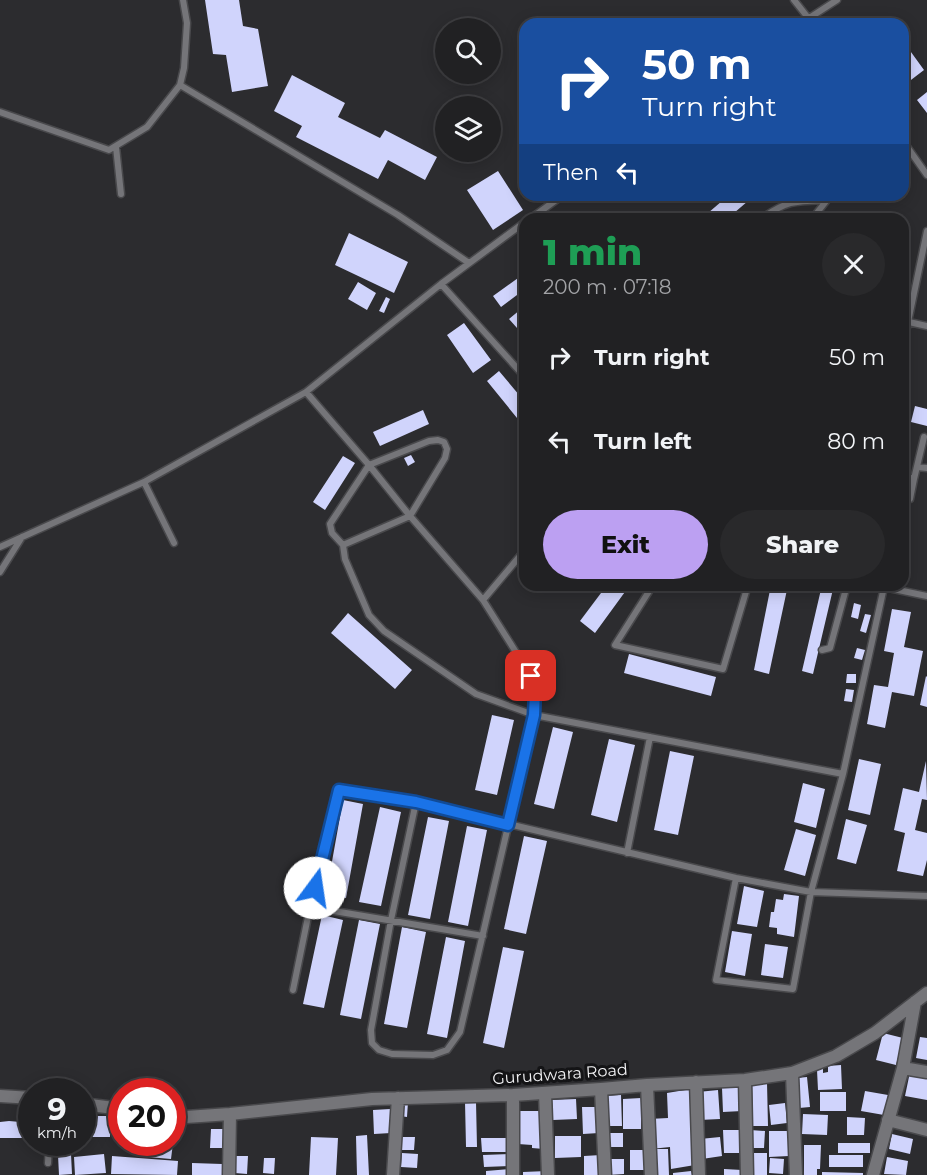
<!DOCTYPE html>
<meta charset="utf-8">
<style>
:root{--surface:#212123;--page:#29292b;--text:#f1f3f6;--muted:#a2a3a6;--line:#3e3e41;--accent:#bca0f2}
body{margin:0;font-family:Montserrat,sans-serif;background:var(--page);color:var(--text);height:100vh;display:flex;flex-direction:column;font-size:22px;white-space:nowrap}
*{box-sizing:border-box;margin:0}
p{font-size:20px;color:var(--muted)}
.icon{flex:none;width:33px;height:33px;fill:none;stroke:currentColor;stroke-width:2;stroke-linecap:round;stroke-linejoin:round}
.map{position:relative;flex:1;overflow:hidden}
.sheet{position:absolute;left:519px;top:213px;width:390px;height:378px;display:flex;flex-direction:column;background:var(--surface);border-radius:18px;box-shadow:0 3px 15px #0003,0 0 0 2px var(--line)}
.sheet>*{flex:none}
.hud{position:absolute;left:519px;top:18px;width:390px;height:183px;border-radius:18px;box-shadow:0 3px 15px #0003,0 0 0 2px var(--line);background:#1a4fa0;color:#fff;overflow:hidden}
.buttons{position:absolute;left:435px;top:18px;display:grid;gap:12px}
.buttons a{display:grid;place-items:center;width:66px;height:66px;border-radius:50%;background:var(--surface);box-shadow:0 3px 15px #0003,0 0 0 2px var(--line);font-size:30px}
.speed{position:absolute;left:18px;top:1078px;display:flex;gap:12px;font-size:30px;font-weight:700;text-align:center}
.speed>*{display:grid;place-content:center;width:78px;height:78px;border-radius:50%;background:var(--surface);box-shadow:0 3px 15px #0003,0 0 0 2px var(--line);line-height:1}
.speed small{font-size:15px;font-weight:400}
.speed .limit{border:9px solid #d22;background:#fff;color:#111}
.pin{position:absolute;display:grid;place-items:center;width:51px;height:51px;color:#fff;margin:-26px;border-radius:12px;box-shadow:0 3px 9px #0006}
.me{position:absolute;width:66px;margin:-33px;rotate:14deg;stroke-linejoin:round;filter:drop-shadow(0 0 4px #0008)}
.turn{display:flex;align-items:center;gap:21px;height:126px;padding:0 24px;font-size:27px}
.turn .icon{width:78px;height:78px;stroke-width:2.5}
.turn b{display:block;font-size:42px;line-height:51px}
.then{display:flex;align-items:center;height:57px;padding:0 24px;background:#0003;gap:12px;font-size:22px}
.round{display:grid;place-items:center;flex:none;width:63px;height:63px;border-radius:32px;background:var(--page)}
.head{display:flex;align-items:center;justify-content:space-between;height:102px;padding:0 24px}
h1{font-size:36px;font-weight:800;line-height:45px;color:#1e9e55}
.cta{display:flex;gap:12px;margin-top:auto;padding:12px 24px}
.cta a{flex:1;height:69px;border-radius:36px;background:var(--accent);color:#111;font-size:24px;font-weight:800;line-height:69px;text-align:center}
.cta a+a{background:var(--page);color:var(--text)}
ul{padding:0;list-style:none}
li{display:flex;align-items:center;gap:18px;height:84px;padding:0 24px}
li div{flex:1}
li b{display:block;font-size:22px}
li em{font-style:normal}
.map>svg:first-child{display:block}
.building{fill:#d0d4fc}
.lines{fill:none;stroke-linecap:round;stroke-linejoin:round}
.service-casing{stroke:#49494c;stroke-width:9}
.minor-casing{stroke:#49494c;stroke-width:15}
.service{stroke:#757579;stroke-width:6}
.minor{stroke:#757579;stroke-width:12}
.route-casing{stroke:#114b97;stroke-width:15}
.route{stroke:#1a73e8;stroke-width:10}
.labels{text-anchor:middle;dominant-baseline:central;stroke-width:6;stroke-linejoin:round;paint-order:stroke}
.street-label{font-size:16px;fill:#f2f2f4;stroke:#141416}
</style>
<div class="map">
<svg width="927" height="1175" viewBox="0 0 927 1175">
<rect width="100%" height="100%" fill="#2c2c2f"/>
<path class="building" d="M205,0h34l4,26 15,3 10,57 -36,6 -6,-37 -13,-1z
M903,41l21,29 -17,13 -4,-5z
M292,75l53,28 -7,14 42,21 5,-8 52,27 -12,23 -37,-20 -10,19 -82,-42 6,-11 -28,-15z
M927,92v21l-10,-13z
M498,171l25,39 -30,20 -26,-40z
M729,195h26l-28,24h-26z
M349,233l59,29 -14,31 -59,-28z
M525,273v16l-24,18 -8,-11z
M358,282l18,11 -9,17 -19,-11z
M386,297l4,2 -6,14 -5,-2z
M521,309l4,5v23l-16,-18z
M464,323l27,37 -18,13 -26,-38z
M499,371l26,31v9l-8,7 -30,-37z
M915,406l12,3v17l-16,-4z
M423,410l6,14 -49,22 -7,-14z
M411,455l4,7 -7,4 -4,-8z
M343,456l12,7 -30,47 -12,-8z
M607,585h23l-35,48 -15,-12z
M771,585h17l-19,89 -15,-4z
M822,585h12l-21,89 -11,-3z
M854,603l7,2 -3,14 -7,-2z
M892,609l19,3 -7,35 19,4 -9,45 -22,-4 -7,36 -18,-4 7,-39 14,2 6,-34 -10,-2z
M348,613l64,57 -17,19 -64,-56z
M865,614l6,1 -5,18 -6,-2z
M857,648l8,2 -3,10 -8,-2z
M629,654l87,23 -5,19 -87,-23z
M847,674h9v9h-10z
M926,676l1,1v30l-7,-2z
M846,689l8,1 -2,12 -8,-1z
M492,715l22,5 -17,75 -22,-5z
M553,727l20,5 -19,77 -20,-5z
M609,739l26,6 -18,77 -26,-7z
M670,751l24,5 -16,79 -24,-5z
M859,759l22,5 -11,51 -22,-5z
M926,761l1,39 -5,-1 -7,31 12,3v27l-4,16 -26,-5 8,-38 -11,-3 9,-42 16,4z
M803,783l22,6 -9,39 -22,-6z
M343,800l20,4 -17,94 -20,-3z
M380,807l21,5 -20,94 -22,-4z
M428,817l21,4 -19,98 -22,-4z
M846,819l21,6 -11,39 -19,-5z
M467,826l20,4 -19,96 -20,-4z
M796,829l20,6 -11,41 -21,-6z
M524,836l23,5 -21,93 -22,-5z
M744,886l20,5 -7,36 -20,-3z
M784,894l15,2 -5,41 -17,-3v-6l-8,-1 2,-15h3l2,-13 7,1z
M322,915l21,5 -19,88 -21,-4z
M359,920l21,4 -19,95 -21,-4z
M402,927l24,5 -19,96 -23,-4z
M732,931l20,3 -7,42 -20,-4z
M446,937l19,4 -18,97 -20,-4z
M765,944l23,3 -5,31 -22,-3z
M503,947l21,4 -20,97 -21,-5z
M883,1033l20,5 -7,27 -20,-5z
M920,1037l7,1v22l-11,-2z
M841,1065l1,24 -24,1 -1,-20 6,-3v6l5,-1v-6z
M910,1072l17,4v24l-22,-4z
M807,1077l3,30 -11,1 -2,-30z
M767,1083l1,43h-15l-1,-42z
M741,1086l1,25 -19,1 -1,-24z
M691,1089l4,76 -24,4 -1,-22 -19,2 -2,-30 19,-1 -1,-25z
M718,1090l2,29 -21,1 -1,-28z
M865,1091l23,4 -4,20 -23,-4z
M820,1092h26v19h-26z
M621,1095l1,31h-17v-30z
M641,1098v31h-18v-30z
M576,1099l1,20 -24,1 -1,-20z
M401,1102h7l-1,15 -7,-1z
M465,1102h11l1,45h-11z
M785,1103l2,20 -16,2 -2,-20z
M582,1107h16l1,26 -16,1z
M390,1109l1,24 -17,1 -1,-24z
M515,1111h29v38l-12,-1v-3l-14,-1z
M803,1114l25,1 -1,20 -25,-1z
M86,1116h24v21h-24z
M847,1117l18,1 -1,17h-17z
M9,1121l23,2v15h-32v-16z
M211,1129h17l1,19h-19z
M723,1130h17v23h-16z
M750,1130l15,1 -1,17h-13z
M769,1131h19l1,25 -20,1z
M604,1133h19v14h-18z
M892,1134l21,5 -3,15 -21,-5z
M367,1135l2,40h-12l-1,-39z
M555,1136h26v21l-26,1z
M311,1137l27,1 -2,37h-27z
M401,1137h14l-1,13h-13z
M720,1137l2,19 -20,3 -2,-20z
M481,1138h30v14h-29z
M150,1143h23l-2,16 -23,-2z
M838,1143h32v10h-32z
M804,1145h17l-1,24h-3v6h-13z
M654,1149h14l1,26h-14z
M630,1150h16v20h-16z
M402,1153l16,1 -1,14 -16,-1z
M749,1153h18v22h-18z
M71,1154l1,20 -13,1 -1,-20z
M104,1154l2,19 -31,2 -1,-18z
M511,1154v12l-27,1 -1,-12z
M601,1155l1,20h-18v-19z
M829,1155h34v12h-34z
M112,1156l66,5 -1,14 -66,-1z
M236,1156h12l-1,18 -12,-1z
M887,1157l21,4 -2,14 -22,-1z
M264,1158h11l-1,16 -11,-1z
M770,1158l14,1 -1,15 -14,-1z
M608,1159h16v15l-16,1z
M192,1163l30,1v11h-30z
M510,1169v6h-24v-4z
M724,1169l18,1v5h-18z
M547,1171v4h-24v-3z
M691,1171l1,4h-19v-2z
M822,1172l41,1v2h-41z"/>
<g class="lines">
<defs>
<path id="service" d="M794,0l19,24
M800,24l37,-24
M180,85l218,130 71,48
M0,112l109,38 38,-23 33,-42 4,-17 3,-45 -4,-23
M903,141l24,34
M116,147l5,47
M530,219l33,-24
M761,219c26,-19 35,-18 66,-19
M812,219l19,-24
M441,284l84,93
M909,322l18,4
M903,346l24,-115
M306,392l63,73 -39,59 2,9 11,12 2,14 24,56 15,16 92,63 58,21 309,59 -32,118 -18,97 -77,-9 20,-102
M917,467l10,1
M903,476l11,3 10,-42
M144,482l30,61
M910,499l4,-20
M343,545l67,-29 -41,-51 60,-24 9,-1 6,2 3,7 -2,9 -35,58 73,84
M0,547l144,-65 162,-90 135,-108 84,-62
M0,572l22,-35
M653,585l-38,60 108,24 25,-84
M822,650l8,-2 17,-63
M843,774l41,-187 43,9
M416,802l-25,118 -20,110 1,13 7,7 13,4 41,1 14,-5 13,-18 74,-317 1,-25 -4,-14 -48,-76 42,-50
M627,853l23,-116
M310,907l173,29
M293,990l17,-83 29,-117 77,12 320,76 75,14 116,4
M48,1163l1,-20"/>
<path id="minor" d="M903,1068l24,4
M792,1073l4,102
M745,1080l2,95
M696,1082l3,93
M647,1085l4,90
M601,1089l4,86
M545,1093l3,82
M0,1096l32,2
M82,1104l40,5
M172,1115l14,2 44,-3 142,-15 141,-4 88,-6 46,-4 98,-5 47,-7 44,-17 39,-23 52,-40
M888,1120l39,10
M229,1175l1,-61
M393,1175l5,-77
M513,1175v-80
M873,1175l30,-107 12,-66"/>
</defs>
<use href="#service" class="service-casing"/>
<use href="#minor" class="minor-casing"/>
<use href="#service" class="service"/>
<use href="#minor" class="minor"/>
</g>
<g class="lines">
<defs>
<path id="route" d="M315,888l24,-98 77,12 92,23 26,-110 1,-25 -4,-14"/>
</defs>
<use href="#route" class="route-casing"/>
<use href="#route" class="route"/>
</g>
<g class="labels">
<g class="street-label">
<text transform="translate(560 1074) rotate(-4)">Gurudwara Road</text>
</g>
</g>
</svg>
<div class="buttons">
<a><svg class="icon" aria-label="search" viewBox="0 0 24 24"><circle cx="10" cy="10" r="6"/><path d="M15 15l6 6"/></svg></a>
<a><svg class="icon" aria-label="layers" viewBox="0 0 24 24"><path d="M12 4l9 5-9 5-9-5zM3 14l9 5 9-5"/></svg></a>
</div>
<div class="speed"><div>9<small>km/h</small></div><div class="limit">20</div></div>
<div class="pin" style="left:531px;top:676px;background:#d93025"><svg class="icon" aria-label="arrive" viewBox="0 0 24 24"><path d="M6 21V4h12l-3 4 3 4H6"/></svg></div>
<svg class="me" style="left:315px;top:888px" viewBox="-20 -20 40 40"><circle r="19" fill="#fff"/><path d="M0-13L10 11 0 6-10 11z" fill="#1a73e8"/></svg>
<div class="hud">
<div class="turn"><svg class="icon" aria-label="right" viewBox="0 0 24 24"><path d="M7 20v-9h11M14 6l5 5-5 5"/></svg><div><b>50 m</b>Turn right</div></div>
<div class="then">Then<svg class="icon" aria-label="left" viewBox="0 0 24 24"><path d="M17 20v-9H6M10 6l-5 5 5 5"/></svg></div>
</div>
<section class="sheet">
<div class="head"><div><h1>1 min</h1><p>200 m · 07:18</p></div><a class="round"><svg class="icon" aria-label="close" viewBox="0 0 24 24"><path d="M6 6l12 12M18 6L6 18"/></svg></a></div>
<ul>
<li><svg class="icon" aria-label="right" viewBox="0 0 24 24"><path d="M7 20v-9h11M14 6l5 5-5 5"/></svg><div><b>Turn right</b></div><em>50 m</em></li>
<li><svg class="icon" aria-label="left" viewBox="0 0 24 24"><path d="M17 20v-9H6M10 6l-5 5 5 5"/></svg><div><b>Turn left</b></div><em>80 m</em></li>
</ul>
<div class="cta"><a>Exit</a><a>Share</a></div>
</section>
</div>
